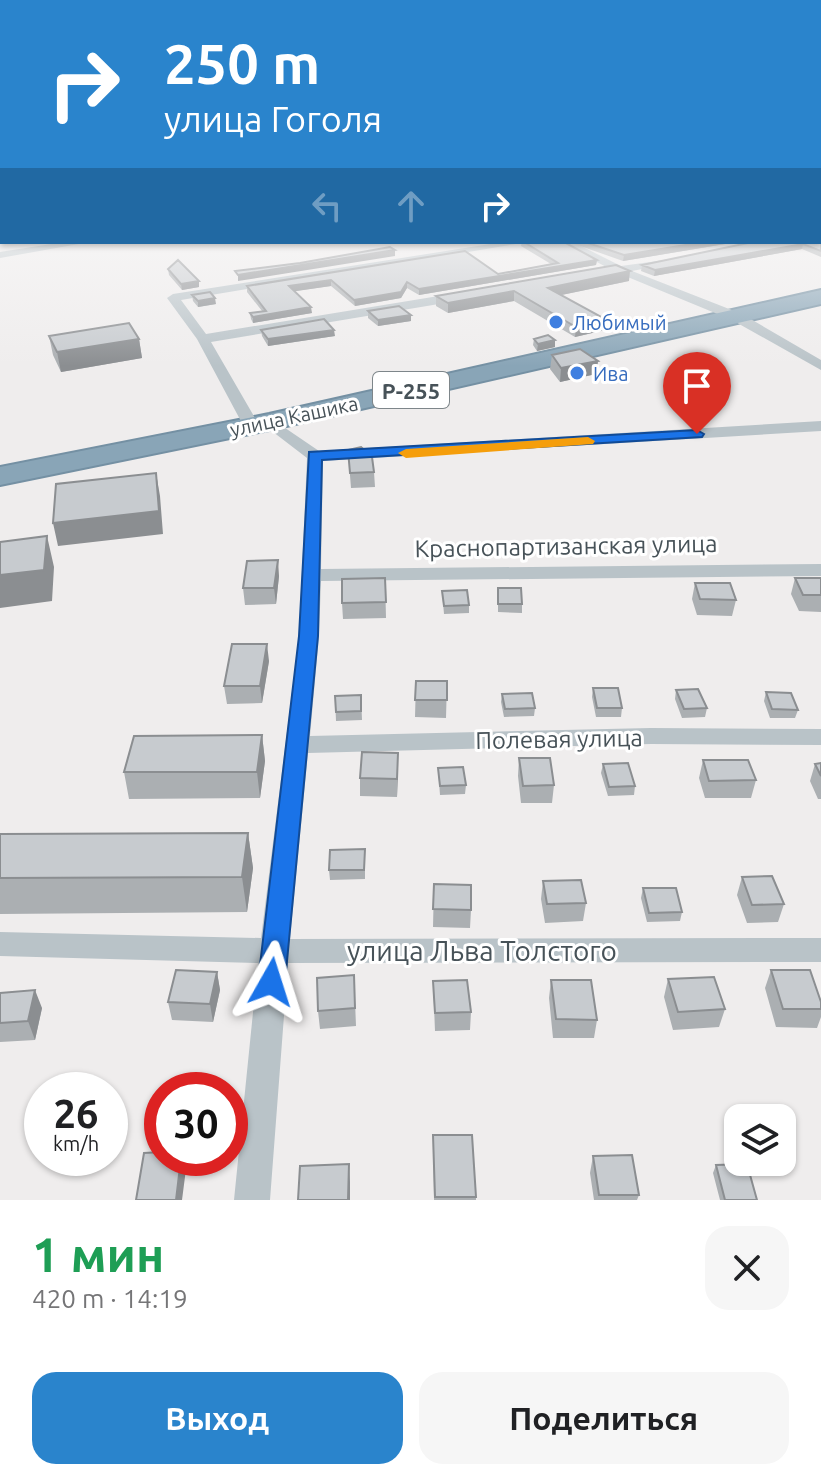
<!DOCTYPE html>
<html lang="ru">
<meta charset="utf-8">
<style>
:root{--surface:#fff;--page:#f6f6f6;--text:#202124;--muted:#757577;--accent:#2a84cc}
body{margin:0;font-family:Ubuntu,sans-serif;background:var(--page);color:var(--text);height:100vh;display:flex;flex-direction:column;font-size:30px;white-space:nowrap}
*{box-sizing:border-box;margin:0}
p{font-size:26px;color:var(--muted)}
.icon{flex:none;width:44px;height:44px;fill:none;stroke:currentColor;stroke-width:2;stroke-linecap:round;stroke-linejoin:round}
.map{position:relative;height:1200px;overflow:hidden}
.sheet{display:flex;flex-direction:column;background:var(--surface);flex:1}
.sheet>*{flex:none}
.banner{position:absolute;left:0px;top:0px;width:822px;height:244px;box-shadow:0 2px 6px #0004;background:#2a84cc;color:#fff;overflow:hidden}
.buttons{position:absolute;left:724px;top:1104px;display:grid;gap:16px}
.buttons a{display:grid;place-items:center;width:72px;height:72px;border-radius:16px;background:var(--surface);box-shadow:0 2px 6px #0004;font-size:40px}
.speed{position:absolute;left:24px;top:1072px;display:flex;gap:16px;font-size:40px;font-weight:700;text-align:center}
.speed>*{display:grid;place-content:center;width:104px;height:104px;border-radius:50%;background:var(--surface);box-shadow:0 2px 6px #0004;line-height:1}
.speed small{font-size:20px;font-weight:400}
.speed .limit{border:12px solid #d22;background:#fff;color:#111}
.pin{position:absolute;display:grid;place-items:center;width:68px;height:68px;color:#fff;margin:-82px -34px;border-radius:50% 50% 50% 0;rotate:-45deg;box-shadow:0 0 8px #0007}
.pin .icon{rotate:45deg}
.me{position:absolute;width:88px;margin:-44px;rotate:6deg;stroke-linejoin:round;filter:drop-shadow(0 0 6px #0008)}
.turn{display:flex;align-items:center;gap:28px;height:168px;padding:0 32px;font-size:36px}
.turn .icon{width:104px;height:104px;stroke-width:2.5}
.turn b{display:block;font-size:56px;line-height:68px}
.lanes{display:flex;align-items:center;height:76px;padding:0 32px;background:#0003;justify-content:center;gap:40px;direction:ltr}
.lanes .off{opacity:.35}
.round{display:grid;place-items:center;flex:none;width:84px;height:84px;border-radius:24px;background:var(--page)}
.summary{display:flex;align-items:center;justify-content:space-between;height:136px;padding:0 32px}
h1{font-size:48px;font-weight:700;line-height:60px;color:#1e9e55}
.cta{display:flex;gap:16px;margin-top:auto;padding:16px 32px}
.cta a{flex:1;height:92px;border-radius:24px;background:var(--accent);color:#fff;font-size:32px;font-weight:700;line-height:92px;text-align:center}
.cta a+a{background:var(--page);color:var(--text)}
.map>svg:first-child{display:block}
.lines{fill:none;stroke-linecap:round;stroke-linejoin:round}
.highway-casing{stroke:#7490a3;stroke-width:4}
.street{fill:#b9c3c8;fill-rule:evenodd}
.highway{fill:#89a5b7;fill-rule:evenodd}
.wall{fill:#abafb2}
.shaded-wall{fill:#8b8e91}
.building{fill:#c7cbcf;stroke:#8b8e91;stroke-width:2}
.route{fill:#1a73e8;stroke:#114b97;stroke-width:2}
.slow{fill:#f59e0b}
.shop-dot{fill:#3f7fe0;stroke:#fff;stroke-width:3}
.labels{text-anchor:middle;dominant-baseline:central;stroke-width:6;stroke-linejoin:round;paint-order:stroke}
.far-shop-label{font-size:20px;fill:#366cbe;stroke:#fff;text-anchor:start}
.far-street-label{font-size:20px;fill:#475258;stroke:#fff}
.shield{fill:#fff;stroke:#7e868a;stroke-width:2}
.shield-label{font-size:22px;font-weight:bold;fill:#475258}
.street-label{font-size:24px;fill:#475258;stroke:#fff}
.near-street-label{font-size:28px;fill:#475258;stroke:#fff}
</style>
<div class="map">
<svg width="821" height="1200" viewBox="0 0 821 1200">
<rect width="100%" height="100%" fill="#efeded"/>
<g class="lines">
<defs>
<path id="highway" d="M821,290v14l-552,126 -269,55v-18l269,-53z"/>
</defs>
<use href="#highway" class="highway-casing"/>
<path class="street" d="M64,242h26l-90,16v-6z
M503,242h25l-347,58 25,34 257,-42 6,4 -6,4 -252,42 48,83 -8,5 -8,-5 -46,-86 -30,-41 6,-4z
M560,242h13l48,24 51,-7v4l-40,8 110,43 79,46v10l-89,-50 -114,-47 -21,2v-4l11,-3z
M269,417l50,34 502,-30v10l-498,30 -2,108 500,-5v12l-500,5 -2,55 -9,100 341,-8 170,1v16l-170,-1 -343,9 -18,186 531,-1v24l-533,1 -18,237h-36l24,-237 -258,-7v-24l261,6 38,-302 8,-178 -43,-33v-6z"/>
<use href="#highway" class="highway"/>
</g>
<path class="wall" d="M821,233v24l-19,-8 -148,27 -13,-5 1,-6z
M522,242h42l33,18 -1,5 -177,30 -12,-7 -6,10 -46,8 -24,-20 -36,5 17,22 -59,10 -2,-4 -1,-6 12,-2 -15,-19v-6l218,-35 33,23 53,-10 -30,-18z
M569,242h168l-114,19z
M168,269l31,18 -17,3 -13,-15z
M629,281l-68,14 44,35 -30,7 -61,-36 -66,12 -12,-7v-10z
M192,295l24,9 -18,3 -5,-6z
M368,311l43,10 -33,5 -10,-8z
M261,330l74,6 -67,10 -6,-10z
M49,336l90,3 3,19 -81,14 -8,-17z
M534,339l21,1v7l-18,4 -4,-6z
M552,355l46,6 -2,13 -36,8 -10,-13z
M348,450l26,22 1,15 -24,1z
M279,576l-3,28 -31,1 -2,-17z
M385,578l1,40 -43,1 -1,-16z
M795,578h26v34l-22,-1 -8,-17z
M695,583l41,17 -4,16 -35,-1 -5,-16z
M498,588l24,16v9l-24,-1z
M442,591l27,14v8l-25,1z
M269,661l-7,42 -35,1 -3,-18z
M416,681h31l-1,37 -31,-1z
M593,688l29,20 -1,9h-25l-4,-20z
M676,690l31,18 -2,9 -23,1 -7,-19z
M766,692l32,18 -3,8h-25l-6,-17z
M502,694l33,14 -1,8 -30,1 -3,-15z
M361,695l1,25 -26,1 -1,-25z
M262,735l3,26 -5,37 -131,1 -5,-27z
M398,753l-1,44 -37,-1v-18z
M519,758l35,27 -2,18h-31l-3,-27z
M703,760l53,20 -5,18h-46l-6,-20z
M821,763v36h-3l-8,-18 5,-17z
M603,764l32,22 -1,9 -26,1 -7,-23z
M438,768l28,17 -1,9 -25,1z
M248,833l5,35 -6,44 -247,2v-80z
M365,849v30l-35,1 -1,-10z
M742,877l42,27 -6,18 -31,1 -10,-28z
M543,881l43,22 -3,18 -38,2 -4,-24z
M434,884l37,26 -1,18 -37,-1z
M643,888l39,24 -2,9 -33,1 -6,-24z
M771,970l50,32v15l-4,11 -41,-1 -11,-39z
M217,972l3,18 -7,32 -41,-2 -4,-18z
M354,975l2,51 -36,3 -2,-18z
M668,979l57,30 -6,18 -46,3 -9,-33z
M551,980l46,40 -3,18h-41l-4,-40z
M433,981l38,31 -1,18 -35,1z
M0,993l42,15 -7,32 -35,2z
M433,1135l43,62v3h-42z
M593,1156l46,39 -2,5h-43l-4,-27z
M716,1165l41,35h-37l-7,-27z"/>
<path class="shaded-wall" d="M704,242h33l-114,19 1,-6z
M803,244l-1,5 -148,27 1,-6z
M395,250v6l-157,25v-6z
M597,260l-1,5 -177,30v-6z
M630,271l-1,10 -82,17 1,-10z
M331,280v6l-41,6 -1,-6z
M199,281v6l-17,3 -1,-6z
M407,282v6l-6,10 -46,8 -1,-6z
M514,291v10l-66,12v-10z
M215,298l1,6 -18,3v-6z
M311,307l1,6 -59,10v-6z
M411,315v6l-33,5v-6z
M607,320l-2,10 -30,7 1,-10z
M334,330l1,6 -67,10v-7z
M139,339l3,19 -81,14 -4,-20z
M555,340v7l-18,4 1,-7z
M598,361l-2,13 -36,8 1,-14z
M156,473l4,23 3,38 -105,12 -5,-23z
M47,536l7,31 -2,34 -52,7v-33z
M278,560l1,16 -3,28 -2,-16z
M267,644l2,17 -7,42 -2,-17z
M262,735l3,26 -5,37 -3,-26z
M398,753v18l-1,26v-18z
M248,833l5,35 -6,44 -5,-35z
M217,972l3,18 -7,32 -3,-18z
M35,990l7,18 -7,32 -7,-19z
M181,1158h2l3,11 -4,31h-6z
M349,1164l1,18v18h-2z"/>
<path class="building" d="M820,233h1v18l-18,-7 -148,26 -13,-5 111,-23h67z
M524,242h40l33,18 -178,29 -12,-7 -6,10 -47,8 -23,-20 -42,6 22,21 -58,10 -3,-4 16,-2 -19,-25 218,-35 33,23 60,-11z
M585,242h119l-80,13z
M390,247l5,3 -157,25 -3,-4 65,-8z
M178,260l21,21 -18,3 -13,-15z
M616,265l14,6 -82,17 59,32 -31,7 -62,-36 -66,12 -12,-7z
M210,292l5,6 -17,3 -6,-6z
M399,306l12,9 -33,5 -10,-9z
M324,319l10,11 -66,9 -7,-9z
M129,323l10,16 -82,13 -8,-16z
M548,335l7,5 -17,4 -4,-5z
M580,349l18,12 -37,7 -9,-13z
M361,447l11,10 2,15 -24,1 -2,-23z
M156,473l3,38 -106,12 3,-39z
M47,536l-3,34 -44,5v-33z
M278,560l-4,28h-31l4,-27z
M385,578l1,24 -44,1v-24z
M795,578h26v17h-18z
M695,583h35l6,17 -36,-1z
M498,588h23l1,16h-24z
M467,590l2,15 -25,1 -2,-15z
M232,644h35l-7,42h-36z
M416,681h31v19h-32z
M593,688h25l4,20h-25z
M698,689l9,19 -23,1 -8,-19z
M766,692l25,1 7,17 -26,-1z
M532,693l3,15 -30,1 -3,-15z
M361,695v16l-25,1 -1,-16z
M262,735l-5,37h-133l10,-36z
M362,752l36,1 -1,26 -37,-1z
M519,758h31l4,27 -31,1z
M703,760h45l8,20 -47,1z
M628,763l7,23 -26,1 -6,-23z
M821,763v13l-6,-12z
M463,767l3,18 -26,1 -2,-18z
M248,833l-6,44 -242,1v-44z
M365,849l-1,21h-35l1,-20z
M772,876l12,28 -32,1 -10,-28z
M581,880l5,23 -39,1 -4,-23z
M434,884l37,1v25l-38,-1z
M643,888h33l6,24 -33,1z
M176,970l41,2 -7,32 -42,-2z
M771,970h39l11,32v7h-38z
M354,975l1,33 -37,3 -1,-33z
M714,977l11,32 -47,3 -10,-33z
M467,980l4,32 -36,1 -2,-32z
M551,980h40l6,40 -41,-1z
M35,990l-7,31 -28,2v-30z
M433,1135h39l4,62h-41z
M162,1152v6h19l-5,42h-40l8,-47z
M632,1155l7,40h-40l-6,-39z
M349,1164l-1,36h-50l2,-34z
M747,1164l10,36h-32l-9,-35z"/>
<linearGradient id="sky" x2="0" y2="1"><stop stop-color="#85c4e6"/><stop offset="0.54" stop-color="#f8f7f7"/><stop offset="1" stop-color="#f8f7f7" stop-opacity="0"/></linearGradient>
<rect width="821" height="366" fill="url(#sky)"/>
<path class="route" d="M697,430l7,4 -2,3 -380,23 -4,176 -33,346 -4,8 -10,4 -9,-4 -4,-8 41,-346 10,-184z"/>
<path class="slow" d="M588,437l7,4 -2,3 -187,14 -8,-5 8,-4z"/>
<g class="shop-dot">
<circle cx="556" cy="322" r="8"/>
<circle cx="577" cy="373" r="8"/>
</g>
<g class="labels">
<g class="far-shop-label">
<text x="572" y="322">Любимый</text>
<text x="593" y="373">Ива</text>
</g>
<g class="far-street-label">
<text transform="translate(294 416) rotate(-12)">улица Кашика</text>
</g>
<rect class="shield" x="373" y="372" width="76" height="36" rx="6"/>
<g class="shield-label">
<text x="411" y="390">Р-255</text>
</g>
<g class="street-label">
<text transform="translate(566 546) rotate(-1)">Краснопартизанская улица</text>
<text transform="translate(559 739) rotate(-1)">Полевая улица</text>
</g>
<g class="near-street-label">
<text x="482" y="950">улица Льва Толстого</text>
</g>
</g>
</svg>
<div class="buttons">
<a><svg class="icon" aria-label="layers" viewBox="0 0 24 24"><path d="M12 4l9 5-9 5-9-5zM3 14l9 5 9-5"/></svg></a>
</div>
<div class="speed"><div>26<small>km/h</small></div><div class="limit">30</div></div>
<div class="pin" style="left:697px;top:434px;background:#d93025"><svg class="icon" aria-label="arrive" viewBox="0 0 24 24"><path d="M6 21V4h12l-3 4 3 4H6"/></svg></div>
<svg class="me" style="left:271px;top:982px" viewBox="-20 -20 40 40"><path d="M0-17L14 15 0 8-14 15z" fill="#1a73e8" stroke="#fff" stroke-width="4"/></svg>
<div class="banner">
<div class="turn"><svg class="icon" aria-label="right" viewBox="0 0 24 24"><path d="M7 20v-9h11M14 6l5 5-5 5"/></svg><div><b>250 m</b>улица Гоголя</div></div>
<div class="lanes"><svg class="icon off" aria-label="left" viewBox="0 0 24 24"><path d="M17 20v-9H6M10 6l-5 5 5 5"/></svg><svg class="icon off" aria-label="ahead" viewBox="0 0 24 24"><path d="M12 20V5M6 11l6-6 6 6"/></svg><svg class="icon" aria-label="right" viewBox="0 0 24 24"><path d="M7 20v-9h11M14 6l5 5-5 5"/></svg></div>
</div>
</div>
<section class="sheet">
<div class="summary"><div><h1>1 мин</h1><p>420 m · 14:19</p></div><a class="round"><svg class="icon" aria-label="close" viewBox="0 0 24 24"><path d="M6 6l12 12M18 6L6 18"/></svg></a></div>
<div class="cta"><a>Выход</a><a>Поделиться</a></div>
</section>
